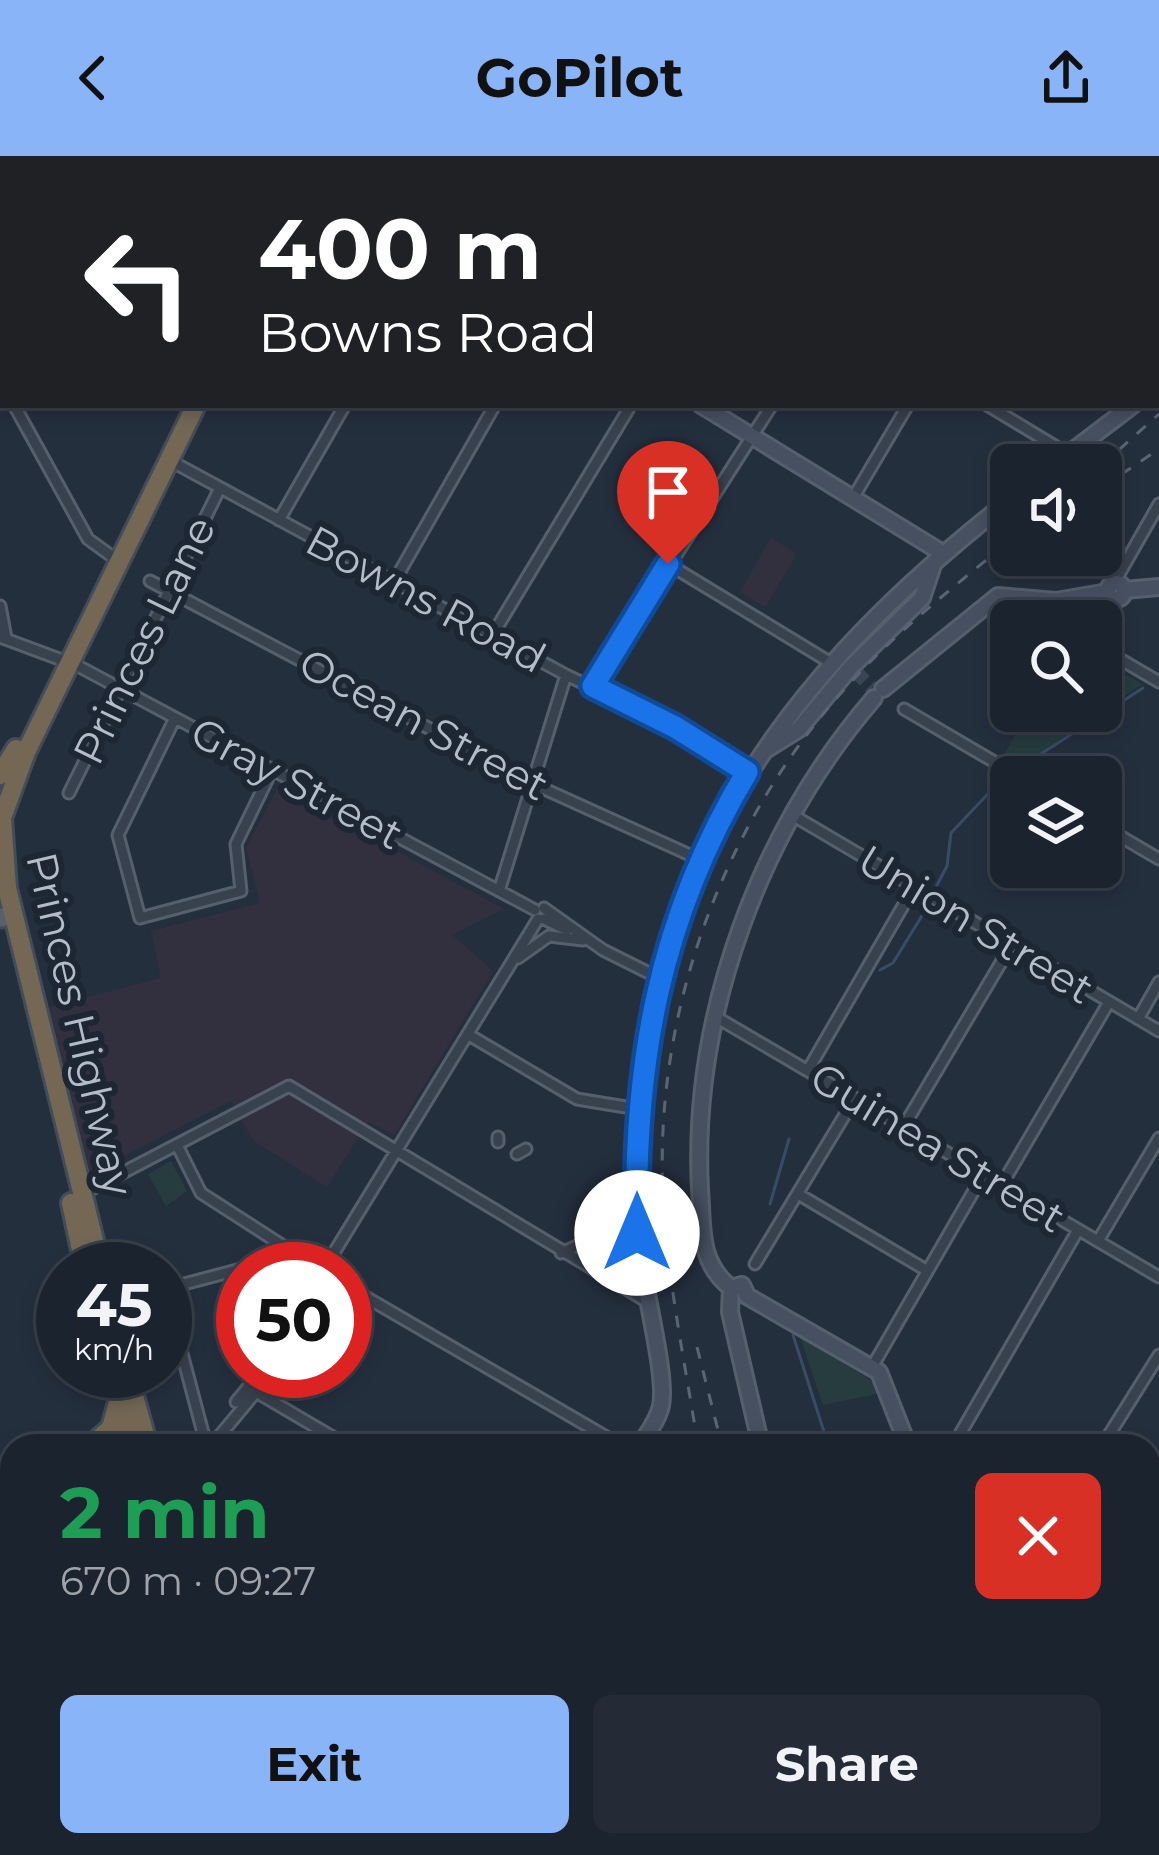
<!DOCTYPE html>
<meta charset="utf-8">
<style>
:root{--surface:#1b232e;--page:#242b36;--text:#f1f3f6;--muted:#a0a4aa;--line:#39404a;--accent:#8ab4f8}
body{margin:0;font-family:Montserrat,sans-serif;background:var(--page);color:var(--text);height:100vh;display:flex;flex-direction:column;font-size:45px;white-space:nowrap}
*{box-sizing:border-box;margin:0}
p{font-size:39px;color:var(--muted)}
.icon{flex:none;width:66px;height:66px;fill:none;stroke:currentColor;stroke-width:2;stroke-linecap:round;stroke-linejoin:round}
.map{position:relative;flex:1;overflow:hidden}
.details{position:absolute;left:0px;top:1278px;width:1161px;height:423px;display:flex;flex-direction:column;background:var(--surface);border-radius:36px 36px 0 0;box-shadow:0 6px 18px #0003,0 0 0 3px var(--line)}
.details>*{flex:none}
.hud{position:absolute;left:0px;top:0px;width:1161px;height:252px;box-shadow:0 6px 18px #0003,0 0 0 3px var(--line);background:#202124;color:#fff;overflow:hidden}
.buttons{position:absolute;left:990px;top:288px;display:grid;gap:24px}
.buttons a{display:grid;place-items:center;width:132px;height:132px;border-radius:18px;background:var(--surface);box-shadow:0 6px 18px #0003,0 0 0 3px var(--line);font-size:60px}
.speed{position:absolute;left:36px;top:1086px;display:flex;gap:24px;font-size:60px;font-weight:700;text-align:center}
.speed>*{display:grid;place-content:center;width:156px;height:156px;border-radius:50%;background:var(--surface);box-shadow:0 6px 18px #0003,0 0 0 3px var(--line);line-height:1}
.speed small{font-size:30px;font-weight:400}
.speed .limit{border:18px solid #d22;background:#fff;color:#111}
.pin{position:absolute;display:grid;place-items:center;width:102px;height:102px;color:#fff;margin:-123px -51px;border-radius:50% 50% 50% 0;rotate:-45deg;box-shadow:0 0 12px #0007}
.pin .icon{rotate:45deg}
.me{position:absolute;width:132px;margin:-66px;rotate:0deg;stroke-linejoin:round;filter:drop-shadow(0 0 9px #0008)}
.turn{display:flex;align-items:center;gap:42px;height:252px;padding:0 60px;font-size:54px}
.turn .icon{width:156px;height:156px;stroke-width:2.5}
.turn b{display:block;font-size:84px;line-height:102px}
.round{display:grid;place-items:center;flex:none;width:126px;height:126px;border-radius:18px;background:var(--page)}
.headline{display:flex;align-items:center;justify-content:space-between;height:204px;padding:0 60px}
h1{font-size:72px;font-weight:700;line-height:90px;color:#1e9e55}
.primary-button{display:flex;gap:24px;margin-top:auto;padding:24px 60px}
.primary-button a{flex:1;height:138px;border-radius:18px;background:var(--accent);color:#111;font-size:48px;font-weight:700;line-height:138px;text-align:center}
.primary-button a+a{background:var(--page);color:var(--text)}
header{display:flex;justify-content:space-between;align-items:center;height:156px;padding:0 60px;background:var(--accent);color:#111;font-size:54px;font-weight:700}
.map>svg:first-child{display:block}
.medical{fill:#32303f}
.green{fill:#263c3f}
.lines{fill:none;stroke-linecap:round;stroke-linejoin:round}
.stream{stroke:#394c67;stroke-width:3}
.secondary-tunnel{stroke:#3a4453;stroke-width:14;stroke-dasharray:14 7;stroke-linecap:butt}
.street-casing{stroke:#565f6c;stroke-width:15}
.secondary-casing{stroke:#565f6c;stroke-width:20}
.primary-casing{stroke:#414a57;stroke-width:21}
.highway-casing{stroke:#434c59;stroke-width:24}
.street{stroke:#38414e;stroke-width:9}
.secondary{stroke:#465061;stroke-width:14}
.primary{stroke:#56606e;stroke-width:15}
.highway{stroke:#746855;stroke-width:18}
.rail{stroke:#5a6575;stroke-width:3;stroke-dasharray:12 12;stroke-linecap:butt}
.route-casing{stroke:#114b97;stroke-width:30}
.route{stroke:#1a73e8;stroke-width:21}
.labels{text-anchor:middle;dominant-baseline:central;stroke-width:12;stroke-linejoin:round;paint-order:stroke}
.street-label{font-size:42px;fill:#b4bcc9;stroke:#1d2633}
</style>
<header><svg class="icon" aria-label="back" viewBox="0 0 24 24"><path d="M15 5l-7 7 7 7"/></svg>GoPilot<svg class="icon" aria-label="share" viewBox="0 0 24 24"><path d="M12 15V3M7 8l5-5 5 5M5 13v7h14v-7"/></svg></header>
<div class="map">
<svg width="1159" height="1699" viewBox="0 0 1159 1699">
<rect width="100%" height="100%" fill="#242f3e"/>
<path class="medical" d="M771,382l26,16 -32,53 -25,-15z
M278,631l226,122 -52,26 41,36 -99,164 -26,-13 -41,65 -73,-46 -23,-40 -142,73 -43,-166 115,-30 -10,-47 109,-28 -14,-55z"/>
<path class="green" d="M1104,506l38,22 -58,39 -20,-12h37z
M1029,555h20l29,16 -54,37 -19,-11z
M171,1005l16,30 -21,15 -18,-32z
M800,1181l75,46 2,11 -54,11z
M548,1689h94l-6,10h-94z
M792,1689h103l2,10h-103z"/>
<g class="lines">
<path class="stream" d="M1016,614l127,-82
M936,731l11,-21 4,-33 49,-52
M880,814l13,-7 33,-54
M770,1048l19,-65
M793,1179l33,103
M1149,1552l10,7
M868,1699v-10"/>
<path class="secondary-tunnel" d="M855,515l17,17"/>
<defs>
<path id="street" d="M20,0l2,3
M131,0l1,3
M1102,0l5,3
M102,3l9,-3
M168,3l2,-3
M689,3l2,-3
M813,3l2,-3
M921,3l2,-3
M1055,3l2,-3
M1158,33l1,1
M0,50l3,-2
M0,225l3,6
M14,249l74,134 22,16
M987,249l81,49
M169,304l397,215 109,52 72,45
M853,342l55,-93
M279,364l66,-115
M668,408l163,99
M395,424l100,-175
M150,425l390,206 161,73
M1114,427l45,-79
M1044,444l11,21
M0,450l6,32
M493,478l138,-229
M0,481l78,29 457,244
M1101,492l58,34
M593,529l179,-280
M904,553l116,68
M175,562l-57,117 22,83 101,-27 -5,-47 36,-74
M69,637l151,-305
M794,660l365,215
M1101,669l58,34
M499,735l67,-216
M544,752l59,42 54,27
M544,763l23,11
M518,802l31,-22 34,4
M716,861l443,260
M1138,863l21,-37
M469,879l108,64 61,10
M808,914l106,-183
M904,970l108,-182
M498,986v-5
M177,989l24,48 118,76
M517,998l9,-5
M1001,1030l108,-184
M84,1037l205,-107 357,215
M798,1038l128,76
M1098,1085l61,-103
M561,1097l18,-8
M755,1108l100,-166
M324,1113l214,-350
M345,1129l277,161
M165,1133l38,144 9,12
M165,1133l114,-30 11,-9
M872,1211l111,-192
M256,1236l92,54
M236,1246l25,-31
M211,1290l45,-54
M953,1290l125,-216
M1102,1290l57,-91
M0,1503l12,-3
M1149,1524l10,-17
M0,1678l12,-3
M310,1689l3,10
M732,1689l3,10
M902,1689l1,10
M468,1699l9,-2 -2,-8
M531,1699l5,-10
M650,1699l6,-10
M715,1699l6,-10
M1046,1699l6,-10"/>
<path id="secondary" d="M864,0l5,3
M1158,178h1
M1158,230l1,-1
M701,249l243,149
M1054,309l79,-60
M1108 435a8 8 0 1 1 16 0a8 8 0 1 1-16 0Z
M1124,434l35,-3
M883,533l115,-93 58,5 52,-9
M767,593l32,-20 51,-61 72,-70 11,-33
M731,1132c-33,-26 -28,-60 -31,-99 -9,-175 61,-360 174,-491
M731,1132l11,-3 5,11 132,76 29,74
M731,1132l-1,24 31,134
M640,1290c7,-12 18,-26 21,-40 7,-34 -23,-136 -24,-180 -10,-327 123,-531 374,-727
M1149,1431l10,6"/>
<path id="primary" d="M0,760l2,3"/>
<path id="highway" d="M317,3l1,-3
M0,619l16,-26
M71,1047l14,66
M101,1113l-94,-381 -5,-70 24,-66 170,-347
M111,1215l22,75
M127,1215l21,75
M90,1290l21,-18 6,-22
M0,1327l12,-3
M249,1689l3,10"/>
</defs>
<use href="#street" class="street-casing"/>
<use href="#secondary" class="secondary-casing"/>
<use href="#primary" class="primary-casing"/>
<use href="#highway" class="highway-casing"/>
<use href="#street" class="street"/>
<use href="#secondary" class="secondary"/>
<use href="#primary" class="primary"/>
<use href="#highway" class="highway"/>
<path class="rail" d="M1101,310l58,-52
M1101,332l58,-39
M697,1191l25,99
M698,1290c-13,-84 -31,-167 -35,-252 -9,-180 59,-368 179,-502 50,-57 110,-104 169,-152
M764,1689l2,10"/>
</g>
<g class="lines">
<defs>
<path id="route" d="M637,1077c-4,-168 22,-315 110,-461l-72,-45 -82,-41 75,-122"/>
</defs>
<use href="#route" class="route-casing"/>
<use href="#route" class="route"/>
</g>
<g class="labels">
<g class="street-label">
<text transform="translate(426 443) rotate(28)">Bowns Road</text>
<text transform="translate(144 484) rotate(-64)">Princes Lane</text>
<text transform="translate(424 568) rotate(28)">Ocean Street</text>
<text transform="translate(297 627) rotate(28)">Gray Street</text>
<text transform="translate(976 768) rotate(31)">Union Street</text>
<text transform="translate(80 868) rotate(77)">Princes Highway</text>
<text transform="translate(938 991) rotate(31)">Guinea Street</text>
</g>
</g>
</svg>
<div class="buttons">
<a><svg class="icon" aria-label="sound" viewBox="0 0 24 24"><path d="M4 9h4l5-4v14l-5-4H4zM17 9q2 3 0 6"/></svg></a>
<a><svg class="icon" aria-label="search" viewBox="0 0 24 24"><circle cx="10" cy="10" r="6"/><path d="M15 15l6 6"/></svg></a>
<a><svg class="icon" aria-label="layers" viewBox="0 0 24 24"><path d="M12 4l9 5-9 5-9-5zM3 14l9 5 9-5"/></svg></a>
</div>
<div class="speed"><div>45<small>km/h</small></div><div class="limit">50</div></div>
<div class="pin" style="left:668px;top:408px;background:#d93025"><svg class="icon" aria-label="arrive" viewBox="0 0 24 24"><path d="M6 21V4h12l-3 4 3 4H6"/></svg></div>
<svg class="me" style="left:637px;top:1077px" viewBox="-20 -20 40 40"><circle r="19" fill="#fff"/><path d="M0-13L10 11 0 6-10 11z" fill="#1a73e8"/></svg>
<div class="hud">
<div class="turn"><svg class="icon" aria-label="left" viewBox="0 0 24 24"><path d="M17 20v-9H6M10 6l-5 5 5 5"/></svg><div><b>400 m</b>Bowns Road</div></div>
</div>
<section class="details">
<div class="headline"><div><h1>2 min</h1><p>670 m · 09:27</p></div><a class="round" style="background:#d93025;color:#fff"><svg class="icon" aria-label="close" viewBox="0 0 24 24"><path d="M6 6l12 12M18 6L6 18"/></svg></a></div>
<div class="primary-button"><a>Exit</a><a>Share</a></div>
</section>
</div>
